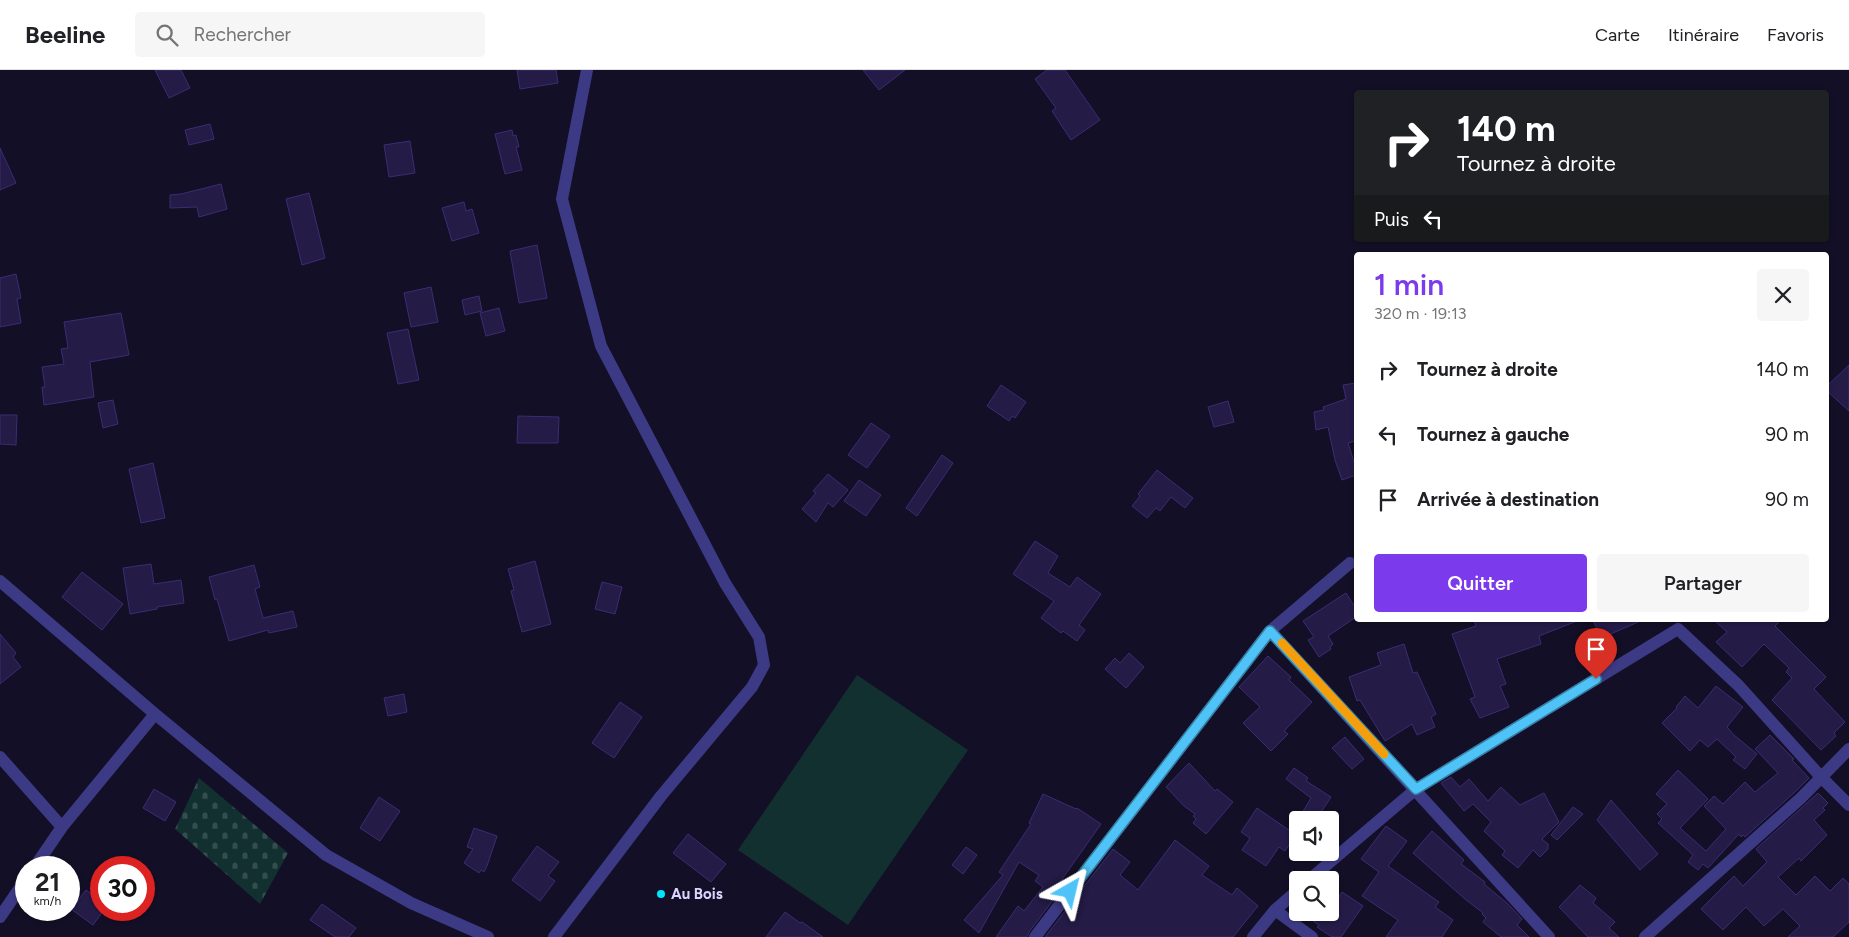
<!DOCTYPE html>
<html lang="fr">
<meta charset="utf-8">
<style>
:root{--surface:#fff;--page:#f6f6f6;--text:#202124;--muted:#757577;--line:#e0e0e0;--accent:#7c3aed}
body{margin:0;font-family:Figtree,sans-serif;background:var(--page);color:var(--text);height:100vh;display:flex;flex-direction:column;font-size:19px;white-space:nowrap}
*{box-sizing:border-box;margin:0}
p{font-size:16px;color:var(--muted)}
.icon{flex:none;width:28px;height:28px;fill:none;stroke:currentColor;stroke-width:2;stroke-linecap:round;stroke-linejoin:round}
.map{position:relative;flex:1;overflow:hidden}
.details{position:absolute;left:1354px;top:182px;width:475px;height:370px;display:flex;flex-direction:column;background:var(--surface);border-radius:5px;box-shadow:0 1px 4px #0004}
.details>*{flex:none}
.banner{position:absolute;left:1354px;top:20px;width:475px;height:152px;border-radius:5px;box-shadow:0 1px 4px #0004;background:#202124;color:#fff;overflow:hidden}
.fabs{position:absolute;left:1289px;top:741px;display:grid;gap:10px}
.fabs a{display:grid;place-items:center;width:50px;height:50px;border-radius:5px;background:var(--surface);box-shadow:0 1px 4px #0004;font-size:25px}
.speed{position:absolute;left:15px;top:786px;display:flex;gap:10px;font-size:25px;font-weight:700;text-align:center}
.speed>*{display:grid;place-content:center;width:65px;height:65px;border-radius:50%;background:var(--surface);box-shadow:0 1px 4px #0004;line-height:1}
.speed small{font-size:12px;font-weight:400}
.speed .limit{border:8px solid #d22;background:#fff;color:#111}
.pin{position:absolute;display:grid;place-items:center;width:42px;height:42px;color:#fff;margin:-51px -21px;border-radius:50% 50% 50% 0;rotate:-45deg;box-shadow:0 0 5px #0007}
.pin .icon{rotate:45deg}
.me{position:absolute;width:55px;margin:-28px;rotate:37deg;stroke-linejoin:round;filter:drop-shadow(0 0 4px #0008)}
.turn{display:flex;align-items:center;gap:18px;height:105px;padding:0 20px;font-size:22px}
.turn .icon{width:65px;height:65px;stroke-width:2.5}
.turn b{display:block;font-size:35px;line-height:42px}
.then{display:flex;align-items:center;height:48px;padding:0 20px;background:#0003;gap:10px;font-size:19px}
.round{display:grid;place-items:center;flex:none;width:52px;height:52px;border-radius:5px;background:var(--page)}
.head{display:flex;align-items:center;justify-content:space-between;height:85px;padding:0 20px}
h1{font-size:30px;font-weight:600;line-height:38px;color:var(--accent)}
.action{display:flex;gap:10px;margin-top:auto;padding:10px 20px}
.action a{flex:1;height:58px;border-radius:5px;background:var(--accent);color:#fff;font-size:20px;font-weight:600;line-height:58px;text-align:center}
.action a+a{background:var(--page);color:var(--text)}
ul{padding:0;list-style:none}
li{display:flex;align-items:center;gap:15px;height:65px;padding:0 20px}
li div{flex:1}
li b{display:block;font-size:19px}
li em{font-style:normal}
header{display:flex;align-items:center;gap:30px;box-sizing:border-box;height:70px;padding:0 25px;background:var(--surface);border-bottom:1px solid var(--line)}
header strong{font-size:24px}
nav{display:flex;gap:28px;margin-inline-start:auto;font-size:18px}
.search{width:350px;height:45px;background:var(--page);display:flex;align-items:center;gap:12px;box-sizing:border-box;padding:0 18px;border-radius:5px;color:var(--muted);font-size:19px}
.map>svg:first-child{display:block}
.cemetery{fill:url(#cemetery-stones)}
.garden{fill:#12302f}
.building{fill:#241b47;stroke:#3b2d73}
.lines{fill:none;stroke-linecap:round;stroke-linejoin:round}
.street{stroke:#3d3a85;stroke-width:12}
.route-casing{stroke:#337fa1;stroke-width:12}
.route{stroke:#4fc3f7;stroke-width:9}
.slow{stroke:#f59e0b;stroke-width:9}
.poi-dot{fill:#00e5ff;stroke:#130f26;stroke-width:2}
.labels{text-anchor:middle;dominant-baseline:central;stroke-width:5;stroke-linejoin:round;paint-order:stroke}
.poi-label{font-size:15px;font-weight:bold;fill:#d9d4ff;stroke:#130f26;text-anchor:start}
</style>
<header>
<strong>Beeline</strong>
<div class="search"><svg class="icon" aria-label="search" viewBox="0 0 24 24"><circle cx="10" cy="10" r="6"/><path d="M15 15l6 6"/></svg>Rechercher</div>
<nav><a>Carte</a><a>Itinéraire</a><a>Favoris</a></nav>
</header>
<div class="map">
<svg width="1849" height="867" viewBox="0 0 1849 867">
<defs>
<pattern id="cemetery-stones" width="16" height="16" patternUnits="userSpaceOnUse" patternTransform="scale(1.25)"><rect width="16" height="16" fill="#12302f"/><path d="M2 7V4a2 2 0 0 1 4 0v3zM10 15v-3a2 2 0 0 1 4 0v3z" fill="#344d4e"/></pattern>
</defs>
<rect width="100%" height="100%" fill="#130f26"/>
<path class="cemetery" d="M199,708l89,75 -28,51 -85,-75z"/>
<path class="garden" d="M857,605l111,75 -120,175 -110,-75z"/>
<path class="building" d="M155,0h26l9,18 -21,10z
M517,0h39l2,13 -38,6z
M863,0h42l-26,20z
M1047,0h18l35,50 -29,20 -19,-29 4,-3 -21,-29z
M210,54l4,15 -25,6 -4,-15z
M512,60l1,6 3,-1 3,12h-3l6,23 -17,4 -10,-40z
M410,71l5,32 -26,4 -5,-32z
M0,78l16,35 -16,7z
M221,114l6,25 -28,8 -2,-10 -27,1v-13l11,-1z
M309,123l16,65 -23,7 -16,-66z
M464,132l2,9 6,-2 7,24 -27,8 -10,-33z
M537,175l10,53 -28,5 -9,-52z
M16,204l5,24 -4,1 4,24 -21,4v-49z
M431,217l7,35 -27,5 -7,-34z
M479,226l3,15 -17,4 -3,-15z
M499,238l6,23 -19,5 -6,-23z
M121,243l8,42 -39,7 4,35 -50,8 -2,-18h3l-3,-20 22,-3 -3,-15 7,-1 -4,-26z
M408,259l11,51 -21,4 -11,-51z
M1849,295v46l-23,-21v-3z
M1356,313v58l-8,2 8,25v7l-14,5 -7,-20 -7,-33 -12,3 -2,-18 10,-2 -1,-3 23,-8 -3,-14z
M1001,315l25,17 -11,16 -3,-2 -3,5 -22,-15z
M113,330l5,24 -15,4 -5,-25z
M1228,331l6,21 -20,5 -6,-20z
M0,345h17l-1,30 -16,-1z
M518,346l41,1 -1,26h-41z
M871,353l19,13 -23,32 -19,-13z
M942,385l11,8 -36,53 -11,-8z
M153,393l12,55 -24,5 -12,-54z
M1157,400l36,28 -8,10 -14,-11 -11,14 -4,-3 -9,10 -15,-12 8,-10 -2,-2z
M828,404l20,16 -15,17 -5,-4 -12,19 -14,-13 14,-16 -3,-2z
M859,410l22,15 -15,21 -22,-15z
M1035,471l23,15 -10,17 22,14 7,-10 24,17 -22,31 6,5 -8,11 -14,-10 -2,2 -20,-15 13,-17 -41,-27z
M535,491l16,63 -29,8 -11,-41 3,-1 -6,-21z
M151,494l3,20 27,-4 3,23 -27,4v2l-27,5 -7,-46z
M254,495l6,22 -5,2 8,29 30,-7 4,16 -28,6 -1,-3 -39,11 -12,-42 -2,1 -6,-23z
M82,502l41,32 -21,26 -40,-33z
M602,512l20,5 -7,27 -20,-5z
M1346,523l10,16v8l-28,19 5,8 -3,3 1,2 -12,8 -11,-17 6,-3 -11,-16z
M1474,550h102l1,1 -38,15 2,8 -44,15 9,25 -6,2 9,21 -29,11 -10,-19 5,-2 -23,-63 24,-8z
M1593,550h50l-42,18z
M1714,550h67l-6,6 51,51 -12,12 31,33 -11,11 2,3 -15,14 -49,-50 20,-22 -6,-6 3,-4 -25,-24 -22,23 -26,-25 11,-10z
M0,564l16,19 -3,4 8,10 -21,17z
M1404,574l9,29 4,-1 19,42 -5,3 4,10 -18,8 -5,-11 -27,17 -25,-41 -3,1 -8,-24 32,-12 -4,-12z
M1129,583l15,14 -18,21 -21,-19 10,-11 5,5z
M1268,586l23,21 -2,3 23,22 -28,29 4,3 -17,17 -28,-28 17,-16 -21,-20z
M1716,616l27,21 -16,20 7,8 23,19 -12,15 -12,-9 3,-3 -19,-18 -9,8 -8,-7 -10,11 -28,-28 15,-15 -1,-1 9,-11 13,12z
M404,624l3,18 -19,4 -4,-18z
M620,632l22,15 -28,41 -22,-15z
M1770,665l24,24 -2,1 17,18 -14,14 -50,45 -2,-2 -2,2 -2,-3 -31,34 -5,-4 -5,6 -10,-8 5,-7 -35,-32 4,-4 -5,-5 10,-10 -11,-10 22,-24 30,29 -28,29 26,23 20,-22 -22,-23 10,-10 9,8 22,-22 10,10 23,-19 -23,-24z
M1345,667l19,22 -12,10 -20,-21z
M1189,693l26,28 2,-2 16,13 -27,32 -13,-11 3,-4 -3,-3 2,-2 -11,-8 -18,-19z
M1294,698l14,10 -2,3 25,16 -15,23h-18l13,-22 -25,-19z
M1451,707l9,10 9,-8 19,22 13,-14 19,18 24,-12 15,29 -17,17 6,5v5l-8,8 -7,-7 -15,18 -16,-13 3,-4 -21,-20 7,-9 -18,-18 -9,7 -23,-28z
M154,719l22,13 -11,19 -22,-13z
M1818,723l10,10 -5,5 2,2 -11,10 13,15 -26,26 -2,-3 -21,19 18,18 19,-19 15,15 13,-13 6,6v38l-16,15h-45l12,-11 -17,-17 -19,17 -18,-19 -23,23 -22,-21 33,-33 9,10 24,-24 -11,-13z
M1043,724l33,15 1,-1 24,16 -48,68 4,3 -28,37 -2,5h-31l22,-31 6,5 19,-24 -8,-6 4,-6 -20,-13 -40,71 -15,-13 39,-45 -4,-3 32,-48 -2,-1z
M379,727l21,14 -20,30 -20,-13z
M1611,730l47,54 -18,16 -43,-50z
M1573,737l10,7 -26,26 -6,-5z
M1257,738l39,27 -11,16 -6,-4 -13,19 -24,-16 8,-12 -9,-6z
M1386,756l21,15 -19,25 51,36 -4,5 18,13 -11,17h-56l12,-17 -36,-24 17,-24 -18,-13z
M474,758l23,8 -10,30 -3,6 -3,-2 -2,3 -15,-10 9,-14 -6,-2z
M1432,761l32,29 -3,4 24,18 -1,2 24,20 14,15 -5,6 12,12h-28l-18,-15 3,-4 -4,-4 1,-1 -18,-14 -52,-46z
M688,764l38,30 -15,18 -38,-29z
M1175,770l34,26 -7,9 30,20 5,-7 21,18 -25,31h-188l68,-88 17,13 -10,13 18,15z
M537,776l22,16 -11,14 7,5 -15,20 -28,-21z
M966,777l11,8 -14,19 -11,-9z
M1580,815l16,13 -3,5 22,19 -6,6 10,9h-31l-29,-30z
M86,820l15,11v13l-8,11 -22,-16z
M1330,821l9,6 3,-5 21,14 -22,31h-9l-15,-10 2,-2 -6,-4 6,-9h11z
M322,834l34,24 -7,9h-14l-25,-17z
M785,842l15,11 2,-1 21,15h-57z"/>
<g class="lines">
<path class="street" d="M0,511l155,133 171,141 85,48 77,34
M1270,561l279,306
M0,687l62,70
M34,798l28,-41 93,-113
M1309,810l107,-91 262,-160 61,57 82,91 28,28
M1275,840l23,-20
M0,847l26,-38
M554,867l107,-141 91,-109 12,-22 -5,-28 -34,-54 -124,-237 -39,-147 25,-129
M1035,867l235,-306 80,-68
M1253,867l22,-27 37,27
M1645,867l156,-139 48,-49"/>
</g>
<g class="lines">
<defs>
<path id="route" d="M1070,821l200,-260 146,158 180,-110"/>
</defs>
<use href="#route" class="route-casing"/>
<use href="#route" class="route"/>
<path class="slow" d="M1282,573l102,111"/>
</g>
<circle class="poi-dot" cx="661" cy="824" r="5"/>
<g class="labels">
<g class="poi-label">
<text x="671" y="824">Au Bois</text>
</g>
</g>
</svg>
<div class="fabs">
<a><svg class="icon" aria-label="sound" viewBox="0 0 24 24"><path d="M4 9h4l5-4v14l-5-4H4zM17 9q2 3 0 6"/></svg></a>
<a><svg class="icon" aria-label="search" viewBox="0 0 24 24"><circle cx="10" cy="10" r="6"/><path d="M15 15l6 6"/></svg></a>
</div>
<div class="speed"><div>21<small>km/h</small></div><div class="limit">30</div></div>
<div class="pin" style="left:1596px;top:609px;background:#d93025"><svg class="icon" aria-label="arrive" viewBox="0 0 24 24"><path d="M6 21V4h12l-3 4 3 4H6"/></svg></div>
<svg class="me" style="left:1070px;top:821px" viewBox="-20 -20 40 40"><path d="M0-17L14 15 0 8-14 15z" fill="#4fc3f7" stroke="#fff" stroke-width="4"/></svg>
<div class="banner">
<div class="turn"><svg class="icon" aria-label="right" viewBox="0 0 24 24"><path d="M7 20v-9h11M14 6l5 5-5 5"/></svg><div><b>140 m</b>Tournez à droite</div></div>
<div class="then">Puis<svg class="icon" aria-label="left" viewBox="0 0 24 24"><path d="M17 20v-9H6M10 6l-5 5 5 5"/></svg></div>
</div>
<section class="details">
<div class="head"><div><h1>1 min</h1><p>320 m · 19:13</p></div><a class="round"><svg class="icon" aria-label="close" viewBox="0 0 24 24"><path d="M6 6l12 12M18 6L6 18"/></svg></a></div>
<ul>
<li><svg class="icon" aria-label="right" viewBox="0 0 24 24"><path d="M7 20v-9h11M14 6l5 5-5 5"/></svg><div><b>Tournez à droite</b></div><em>140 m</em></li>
<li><svg class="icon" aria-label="left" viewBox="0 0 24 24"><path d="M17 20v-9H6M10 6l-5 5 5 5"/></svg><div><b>Tournez à gauche</b></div><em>90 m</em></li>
<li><svg class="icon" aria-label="arrive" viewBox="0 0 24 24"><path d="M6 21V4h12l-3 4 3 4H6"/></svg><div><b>Arrivée à destination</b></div><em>90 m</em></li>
</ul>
<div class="action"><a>Quitter</a><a>Partager</a></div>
</section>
</div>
